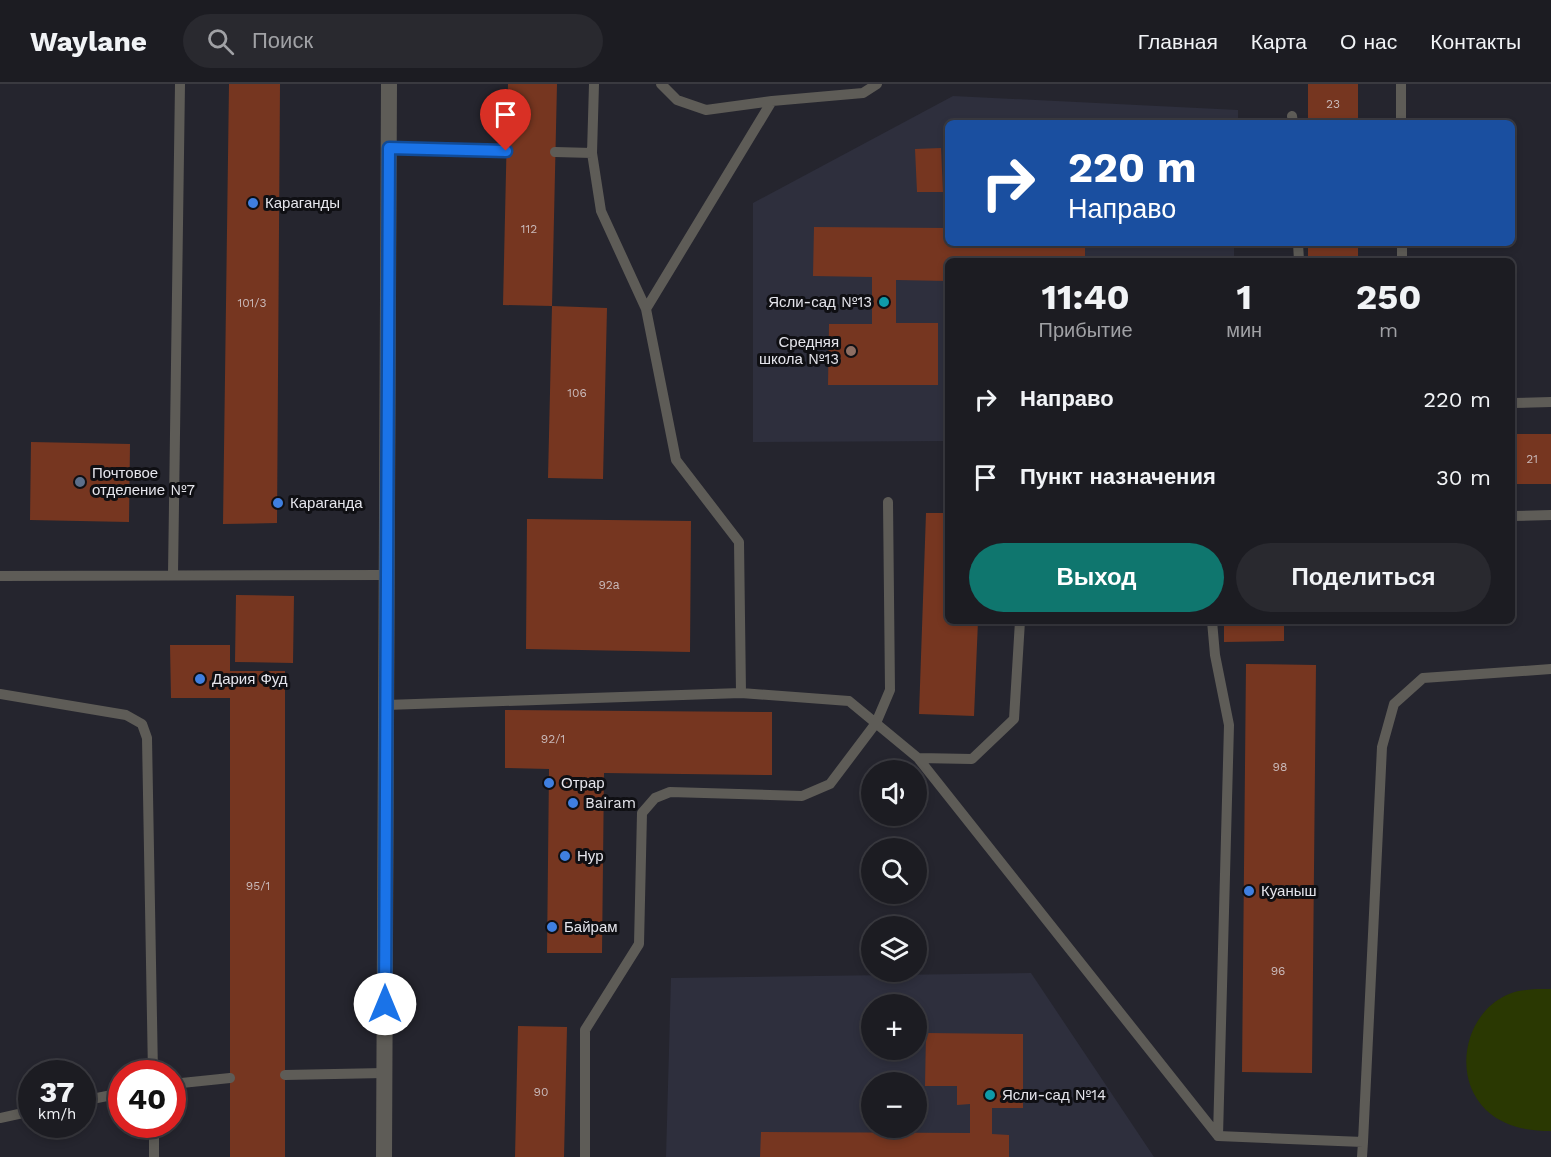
<!DOCTYPE html>
<html lang="ru">
<meta charset="utf-8">
<style>
:root{--surface:#1c1c22;--page:#29292f;--text:#f1f3f6;--muted:#a0a1a5;--line:#3a3a40;--accent:#0f766e}
body{margin:0;font-family:"Work Sans",sans-serif;background:var(--page);color:var(--text);height:100vh;display:flex;flex-direction:column;font-size:22px;white-space:nowrap}
*{box-sizing:border-box;margin:0}
p{font-size:20px;color:var(--muted)}
.icon{flex:none;width:33px;height:33px;fill:none;stroke:currentColor;stroke-width:2;stroke-linecap:round;stroke-linejoin:round}
.map{position:relative;flex:1;overflow:hidden}
.details{position:absolute;left:945px;top:174px;width:570px;height:366px;display:flex;flex-direction:column;background:var(--surface);border-radius:9px;box-shadow:0 3px 9px #0003,0 0 0 2px var(--line)}
.details>*{flex:none}
.top-card{position:absolute;left:945px;top:36px;width:570px;height:126px;border-radius:9px;box-shadow:0 3px 9px #0003,0 0 0 2px var(--line);background:#1a4fa0;color:#fff;overflow:hidden}
.fabs{position:absolute;left:861px;top:676px;display:grid;gap:12px}
.fabs a{display:grid;place-items:center;width:66px;height:66px;border-radius:50%;background:var(--surface);box-shadow:0 3px 9px #0003,0 0 0 2px var(--line);font-size:30px}
.speed{position:absolute;left:18px;top:976px;display:flex;gap:12px;font-size:30px;font-weight:700;text-align:center}
.speed>*{display:grid;place-content:center;width:78px;height:78px;border-radius:50%;background:var(--surface);box-shadow:0 3px 9px #0003,0 0 0 2px var(--line);line-height:1}
.speed small{font-size:15px;font-weight:400}
.speed .limit{border:9px solid #d22;background:#fff;color:#111}
.pin{position:absolute;display:grid;place-items:center;width:51px;height:51px;color:#fff;margin:-62px -26px;border-radius:50% 50% 50% 0;rotate:-45deg;box-shadow:0 0 6px #0007}
.pin .icon{rotate:45deg}
.me{position:absolute;width:66px;margin:-33px;rotate:0deg;stroke-linejoin:round;filter:drop-shadow(0 0 4px #0008)}
.turn{display:flex;align-items:center;gap:21px;height:126px;padding:0 24px;font-size:27px}
.turn .icon{width:78px;height:78px;stroke-width:2.5}
.turn b{display:block;font-size:42px;line-height:51px}
.eta{display:flex;justify-content:space-evenly;align-items:center;height:102px;text-align:center}
.eta b{font-size:36px;font-weight:700;line-height:42px}
.cta{display:flex;gap:12px;margin-top:auto;padding:12px 24px}
.cta a{flex:1;height:69px;border-radius:36px;background:var(--accent);color:#fff;font-size:24px;font-weight:700;line-height:69px;text-align:center}
.cta a+a{background:var(--page);color:var(--text)}
ul{padding:0;list-style:none}
li{display:flex;align-items:center;gap:18px;height:78px;padding:0 24px}
li div{flex:1}
li b{display:block;font-size:22px}
li em{font-style:normal}
header{display:flex;align-items:center;gap:36px;box-sizing:border-box;height:84px;padding:0 30px;background:var(--surface);border-bottom:2px solid var(--line)}
header strong{font-size:28px}
nav{display:flex;gap:33px;margin-inline-start:auto;font-size:21px}
.search{width:420px;height:54px;background:var(--page);display:flex;align-items:center;gap:15px;box-sizing:border-box;padding:0 21px;border-radius:33px;color:var(--muted);font-size:22px}
.map>svg:first-child{display:block}
.built{fill:#2e2f3d;fill-rule:evenodd}
.green{fill:#2a3802}
.building{fill:#763620}
.lines{fill:none;stroke-linecap:round;stroke-linejoin:round}
.service{stroke:#5e5c57;stroke-width:10}
.tertiary{stroke:#5e5c57;stroke-width:16}
.route-casing{stroke:#114b97;stroke-width:15}
.route{stroke:#1a73e8;stroke-width:10}
.shop-dot{fill:#3f7fe0;stroke:#0f0f13;stroke-width:2}
.culture-dot{fill:#0f9aa8;stroke:#0f0f13;stroke-width:2}
.education-dot{fill:#8d6e63;stroke:#0f0f13;stroke-width:2}
.service-dot{fill:#5c6f8a;stroke:#0f0f13;stroke-width:2}
.labels{text-anchor:middle;dominant-baseline:central;stroke-width:6;stroke-linejoin:round;paint-order:stroke}
.number-label{font-size:12px;fill:#c9b9b9}
.poi-label{font-size:15px;fill:#e5e5ec;stroke:#0f0f13;text-anchor:start}
</style>
<header>
<strong>Waylane</strong>
<div class="search"><svg class="icon" aria-label="search" viewBox="0 0 24 24"><circle cx="10" cy="10" r="6"/><path d="M15 15l6 6"/></svg>Поиск</div>
<nav><a>Главная</a><a>Карта</a><a>О нас</a><a>Контакты</a></nav>
</header>
<div class="map">
<svg width="1551" height="1073" viewBox="0 0 1551 1073">
<rect width="100%" height="100%" fill="#25252e"/>
<path class="built" d="M953,12l285,14v13h-290v120h286v18h-286v180l-195,1v-239z
M1031,889l123,184h-488l5,-179zM872,921h44v45h-44zM872,999h44v45h-44z"/>
<path class="green" d="M1537,905h14v142c-23,0 -47,-4 -65,-21 -35,-34 -21,-98 23,-116 9,-4 19,-4 28,-5z"/>
<path class="building" d="M229,0h51l-3,439 -54,1z
M508,0h49l-5,222 -49,-1z
M1308,0h50v39h-50z
M941,64l2,44h-26l-2,-43z
M814,143l134,1v15h137v18h-137v20l-52,-1v43h42v62h-110l1,-61h43v-47l-59,-1z
M1308,159h50v18h-50z
M552,222l55,2 -4,171 -55,-1z
M1512,350h39v50h-39z
M31,358l99,2 -1,78 -99,-2z
M926,429h22v108h30l-4,95 -55,-2z
M527,435l164,2 -1,131 -164,-3z
M236,511l58,1 -1,67 -58,-1z
M1224,537h60v20l-60,1z
M170,561h60v26h55v486h-55v-459h-59z
M1246,580l70,1 -4,408 -70,-1z
M505,626l267,2v63l-168,-2 -2,180h-55l2,-184 -44,-1z
M518,942l49,1 -3,130h-49z
M926,949l97,1v74h-31v26l17,1v22h-249l1,-25 209,1v-29l-13,1v-19h-32z"/>
<g class="lines">
<path class="service" d="M661,0l16,16 29,10 66,-9 91,-8 14,-9
M1401,0v39
M1292,32l1,7
M389,64l117,3
M592,69l2,-69
M1298,159l1,18
M1402,159v18
M646,225l126,-208
M1512,319l39,-1
M1512,432l39,-1
M173,490l7,-490
M0,492l387,-1
M741,609l108,8 69,57 300,378 11,-411 -14,-70 -3,-34
M0,610l126,21 16,9 5,14 6,336
M386,621l355,-12 -2,-151 -63,-82 -30,-151 -45,-98 -9,-58 -37,-1
M918,674l54,1 42,-40 6,-98
M285,991l99,-2
M172,1000l58,-6
M82,1017l40,-8
M0,1034l32,-7
M154,1041v32
M1218,1052l145,6 -1,15
M1363,1058l19,-395 12,-43 29,-26 128,-9
M585,1073v-127l54,-86 3,-131 13,-15 15,-6 132,4 28,-12 46,-61 14,-33 -2,-188"/>
<path class="tertiary" d="M384,1073l5,-1073"/>
</g>
<g class="lines">
<defs>
<path id="route" d="M385,920l4,-856 117,3"/>
</defs>
<use href="#route" class="route-casing"/>
<use href="#route" class="route"/>
</g>
<g class="shop-dot">
<circle cx="253" cy="119" r="6"/>
<circle cx="278" cy="419" r="6"/>
<circle cx="200" cy="595" r="6"/>
<circle cx="549" cy="699" r="6"/>
<circle cx="573" cy="719" r="6"/>
<circle cx="565" cy="772" r="6"/>
<circle cx="1249" cy="807" r="6"/>
<circle cx="552" cy="843" r="6"/>
</g>
<g class="culture-dot">
<circle cx="884" cy="218" r="6"/>
<circle cx="990" cy="1011" r="6"/>
</g>
<circle class="education-dot" cx="851" cy="267" r="6"/>
<circle class="service-dot" cx="80" cy="398" r="6"/>
<g class="labels">
<g class="number-label">
<text x="1333" y="20">23</text>
<text x="529" y="145">112</text>
<text x="252" y="219">101/3</text>
<text x="577" y="309">106</text>
<text x="1532" y="375">21</text>
<text x="609" y="501">92а</text>
<text x="553" y="655">92/1</text>
<text x="1280" y="683">98</text>
<text x="258" y="802">95/1</text>
<text x="1278" y="887">96</text>
<text x="541" y="1008">90</text>
</g>
<g class="poi-label">
<text x="265" y="119">Караганды</text>
<text x="872" y="218" text-anchor="end">Ясли-сад №13</text>
<text x="839" y="258" text-anchor="end">Средняя<tspan x="839" dy="17">школа №13</tspan></text>
<text x="92" y="389">Почтовое<tspan x="92" dy="17">отделение №7</tspan></text>
<text x="290" y="419">Караганда</text>
<text x="212" y="595">Дария Фуд</text>
<text x="561" y="699">Отрар</text>
<text x="585" y="719">Bairam</text>
<text x="577" y="772">Нур</text>
<text x="1261" y="807">Куаныш</text>
<text x="564" y="843">Байрам</text>
<text x="1002" y="1011">Ясли-сад №14</text>
</g>
</g>
</svg>
<div class="fabs">
<a><svg class="icon" aria-label="sound" viewBox="0 0 24 24"><path d="M4 9h4l5-4v14l-5-4H4zM17 9q2 3 0 6"/></svg></a>
<a><svg class="icon" aria-label="search" viewBox="0 0 24 24"><circle cx="10" cy="10" r="6"/><path d="M15 15l6 6"/></svg></a>
<a><svg class="icon" aria-label="layers" viewBox="0 0 24 24"><path d="M12 4l9 5-9 5-9-5zM3 14l9 5 9-5"/></svg></a>
<a>+</a>
<a>−</a>
</div>
<div class="speed"><div>37<small>km/h</small></div><div class="limit">40</div></div>
<div class="pin" style="left:506px;top:67px;background:#d93025"><svg class="icon" aria-label="arrive" viewBox="0 0 24 24"><path d="M6 21V4h12l-3 4 3 4H6"/></svg></div>
<svg class="me" style="left:385px;top:920px" viewBox="-20 -20 40 40"><circle r="19" fill="#fff"/><path d="M0-13L10 11 0 6-10 11z" fill="#1a73e8"/></svg>
<div class="top-card">
<div class="turn"><svg class="icon" aria-label="right" viewBox="0 0 24 24"><path d="M7 20v-9h11M14 6l5 5-5 5"/></svg><div><b>220 m</b>Направо</div></div>
</div>
<section class="details">
<div class="eta">
<div><b>11:40</b><p>Прибытие</p></div>
<div><b>1</b><p>мин</p></div>
<div><b>250</b><p>m</p></div>
</div>
<ul>
<li><svg class="icon" aria-label="right" viewBox="0 0 24 24"><path d="M7 20v-9h11M14 6l5 5-5 5"/></svg><div><b>Направо</b></div><em>220 m</em></li>
<li><svg class="icon" aria-label="arrive" viewBox="0 0 24 24"><path d="M6 21V4h12l-3 4 3 4H6"/></svg><div><b>Пункт назначения</b></div><em>30 m</em></li>
</ul>
<div class="cta"><a>Выход</a><a>Поделиться</a></div>
</section>
</div>
